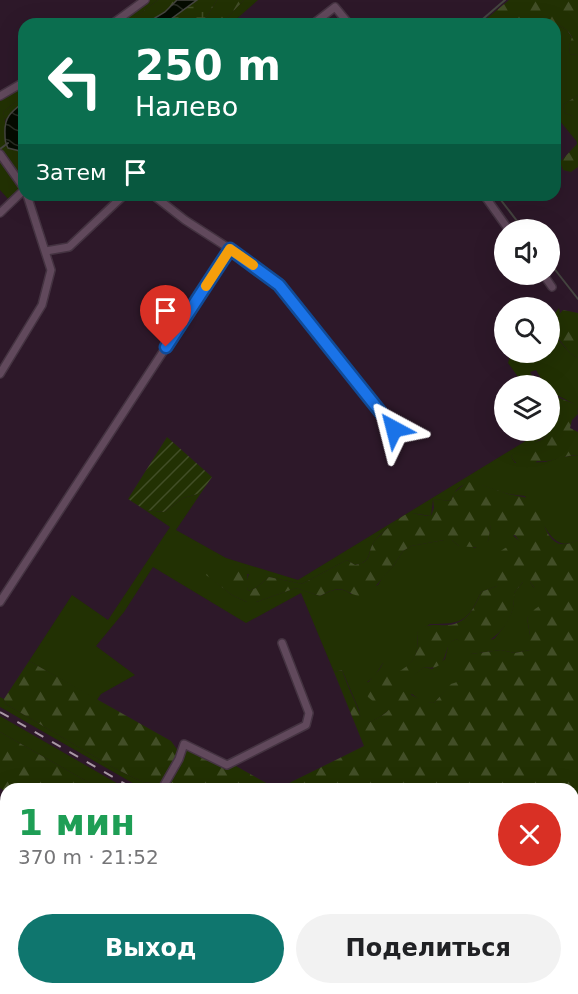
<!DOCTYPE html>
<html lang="ru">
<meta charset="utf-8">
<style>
:root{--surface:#fff;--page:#f2f2f2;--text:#202124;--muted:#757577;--accent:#0f766e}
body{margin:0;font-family:"DejaVu Sans",sans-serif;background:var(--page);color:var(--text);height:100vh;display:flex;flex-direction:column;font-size:22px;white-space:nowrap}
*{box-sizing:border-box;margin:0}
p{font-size:20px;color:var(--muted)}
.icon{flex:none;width:33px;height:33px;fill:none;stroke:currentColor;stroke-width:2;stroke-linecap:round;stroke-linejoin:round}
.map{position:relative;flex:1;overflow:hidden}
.details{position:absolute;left:0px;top:783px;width:579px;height:212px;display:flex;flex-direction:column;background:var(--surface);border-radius:18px 18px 0 0;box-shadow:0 6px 24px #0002}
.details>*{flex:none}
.banner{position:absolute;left:18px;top:18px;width:543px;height:183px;border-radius:18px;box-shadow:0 6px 24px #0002;background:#0b6e4f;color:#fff;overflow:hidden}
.fabs{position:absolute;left:494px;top:219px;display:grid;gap:12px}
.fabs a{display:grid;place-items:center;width:66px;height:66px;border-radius:50%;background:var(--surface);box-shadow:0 6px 24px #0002;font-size:30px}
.pin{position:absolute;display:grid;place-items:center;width:51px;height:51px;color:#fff;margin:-62px -26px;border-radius:50% 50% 50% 0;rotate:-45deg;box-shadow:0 0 6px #0007}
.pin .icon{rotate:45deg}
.me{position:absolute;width:66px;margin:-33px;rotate:322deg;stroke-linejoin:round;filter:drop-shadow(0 0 4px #0008)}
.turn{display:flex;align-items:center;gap:21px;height:126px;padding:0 18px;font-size:27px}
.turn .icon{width:78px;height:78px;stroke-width:2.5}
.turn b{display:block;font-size:42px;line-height:51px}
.then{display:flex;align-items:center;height:57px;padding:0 18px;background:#0003;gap:12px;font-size:22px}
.round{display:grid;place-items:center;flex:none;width:63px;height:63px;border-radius:32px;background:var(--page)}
.headline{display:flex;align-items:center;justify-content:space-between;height:102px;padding:0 18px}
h1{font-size:36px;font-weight:600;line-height:45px;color:#1e9e55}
.primary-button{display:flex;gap:12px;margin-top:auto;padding:12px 18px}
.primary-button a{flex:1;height:69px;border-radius:36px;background:var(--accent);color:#fff;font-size:24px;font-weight:600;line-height:69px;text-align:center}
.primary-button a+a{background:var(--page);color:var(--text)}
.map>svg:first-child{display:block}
.grass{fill:#223103}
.forest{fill:url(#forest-firs)}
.wetland{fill:url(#wetland-marsh)}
.garden{fill:url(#garden-furrows)}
.water{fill:url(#water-waves);stroke:#454540;stroke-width:1.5}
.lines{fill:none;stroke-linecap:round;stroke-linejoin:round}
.stream{stroke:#454540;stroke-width:2}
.street-casing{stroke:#443341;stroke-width:10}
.street{stroke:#61495c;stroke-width:7}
.rail{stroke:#a998a5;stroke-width:2;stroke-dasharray:10 10;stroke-linecap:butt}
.route-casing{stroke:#114b97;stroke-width:15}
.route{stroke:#1a73e8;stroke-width:10}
.slow{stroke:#f59e0b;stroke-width:10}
</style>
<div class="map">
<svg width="578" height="994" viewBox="0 0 578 994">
<defs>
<pattern id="forest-firs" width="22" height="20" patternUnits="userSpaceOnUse" patternTransform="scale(1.5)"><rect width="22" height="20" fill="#223103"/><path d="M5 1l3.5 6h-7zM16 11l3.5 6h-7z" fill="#424e27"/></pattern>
<pattern id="wetland-marsh" width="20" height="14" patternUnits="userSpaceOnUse" patternTransform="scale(1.5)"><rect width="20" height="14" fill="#223103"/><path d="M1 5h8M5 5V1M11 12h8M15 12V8" fill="none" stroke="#424e27"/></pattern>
<pattern id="garden-furrows" width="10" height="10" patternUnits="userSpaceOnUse" patternTransform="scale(1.5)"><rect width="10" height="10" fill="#223103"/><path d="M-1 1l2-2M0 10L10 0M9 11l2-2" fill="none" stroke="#424e27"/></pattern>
<pattern id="water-waves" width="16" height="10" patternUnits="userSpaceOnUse" patternTransform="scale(1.5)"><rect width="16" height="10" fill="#050b00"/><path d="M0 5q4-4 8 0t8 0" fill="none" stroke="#292d24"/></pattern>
</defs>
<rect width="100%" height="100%" fill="#2d1829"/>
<path class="grass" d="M149,0h9l-31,24h-14z
M244,0h14l-27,24h-10z
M560,26l7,4 5,8 -3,8 1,8 8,1v40l-15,10 2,8 8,3c3,8 3,18 5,27l-23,-28v-54l3,-13 -3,-19z
M24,85v11l-21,16c7,22 -3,33 21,40v35l-15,13 -9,-10v-89z
M559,308l1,5 -3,4 -1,20 14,16 8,5v53l-2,-6 -27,-14v-5l-4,-1 -9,-15 -6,2 7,13h-13l-16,-22 3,-10 38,-1v-31z
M542,431h4l2,4 -37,21 4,7 30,-1 17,-5 16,-2v85c-19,11 -28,-4 -37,-19 -5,-8 -11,-17 -16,-25 -7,-1 -14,-1 -20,-3 -21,-6 -45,-21 -54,8l-18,-2 -2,17c-6,0 -13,-3 -19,-2 -10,2 -32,19 -38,28 -8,13 -1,19 -19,23l-8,-5 -45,24 -33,-7 -13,11 -8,3 -2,-8 3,-9 -42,1 25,20 15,7h9l40,-14 24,8c11,-6 21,-10 31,-2l27,-9 4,-7 12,-13 9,-14 8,-5 33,-6h8l7,6 8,-1 8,3 13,-7 3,-17 9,1 21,17 -26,28 3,8 -1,8 -16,6c-13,30 -19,32 -51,32l-13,9c2,22 -2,30 -21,41l-13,-11 -9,14 -7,5 29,6 28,-21 8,2 13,-10 4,-17 8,-3 7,4 30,-4c12,-14 21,-26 20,-46l9,-11h7l15,21 -18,15 3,17v15l-15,3 -14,-3 -30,4 -11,27 -9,4 -17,18 -12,-1 -10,-8c-19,10 -28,25 -50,31l-3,-15 -17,-40 -8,2 -33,-79 -55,30 -93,-56 -29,45 -28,34 39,29 -34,19 -4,6 -68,-39 43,-66 36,25 62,-93 -25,-17 19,2 19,-14 18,-5 -25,37 50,28 72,22z
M0,697l4,2 2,5 108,64 29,14 18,2 6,5h-24l-143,-82z
M0,716l127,73h-27l-100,-57z
M20,989h57l3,5h-61z"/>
<path class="forest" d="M158,0h19l-12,12 -20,12h-18z
M217,0h27l-23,24h-23l10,-9z
M509,0h69v55l-8,-1 -1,-8 3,-9 -5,-7 -7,-4 -5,3v-5h-75z
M578,95v72l-7,5 -8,-2 -3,-8 17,-18c-1,-10 -2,-19 -4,-28l-8,-3 -2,-8z
M24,96v6l-19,18 -2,-8z
M563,310l15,3v45l-8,-5 -16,-20 3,-16z
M549,391l8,6 20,8 1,9 -6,6 -2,8 8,4v23c-15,0 -26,8 -41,6l-6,6c-10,0 -15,-2 -20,-11l14,-10 16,-6 7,-5 -2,-4 3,-1v-15l6,-10 -6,-5z
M467,482l9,1 32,11 25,5c11,16 12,59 45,41v301l-5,3v-55h-406l-1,-2 21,-38 38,19 9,-3 43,24 87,-43 -30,-74 8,-2c6,19 16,35 21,54 19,-5 30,-15 39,-33 12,4 19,11 32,12l17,-19 9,-3v-19l11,-8 30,-4 14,3 15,-3v-15l-3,-17 8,-9 9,-6 -9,-5 -1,-11 -4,-5h-7l-9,11c2,29 -19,48 -44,57l-13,-11 -7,3c-7,15 -5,29 -26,25l-21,17 -28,19 -7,-6 -5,-7c5,-10 15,-16 20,-27l8,3 5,7c19,-10 23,-19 21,-40 10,-11 17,-7 31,-8 19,-1 27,-18 33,-33l16,-6c1,-9 -4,-15 -3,-24 1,-11 17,-18 26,-20l-5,-7 -17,6 -2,-9 4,-7h-9l-3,16 -5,7 -24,-2 -7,-6h-8l-33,6 -8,5 -9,14 -28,32c-23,-1 -18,-16 -46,-1l-24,-8 -40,14h-9l-15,-7 -26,-20 5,-7 35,-2c3,9 0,16 2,25l8,-3 13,-11 33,7 45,-24 8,5c19,-4 11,-11 19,-23 3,-5 28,-27 33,-28 7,-2 16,2 24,2l3,-8 -1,-9 18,2 3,-8z
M29,661l142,80 8,11 -18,32 -18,-2 -29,-14 -108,-64 -2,-5z
M0,732l100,57h-94v3l-6,-4z
M578,861v133h-39l-10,-5 44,-1v-124z
M286,988h148l4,6c12,-4 23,-1 36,-5l7,5h-210v-1z"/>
<path class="wetland" d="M197,0h20l-9,15 -10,9h-34z"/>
<path class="garden" d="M167,437l45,40 -11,16 -18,5 -19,14 -19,-2 -17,-11z"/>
<path class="water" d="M177,0h20l-33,24h-19l20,-12z
M24,102v50l-16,-4c-3,-6 -3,-8 -3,-14 -1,-17 6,-22 19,-32z"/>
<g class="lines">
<path class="stream" d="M477,24l28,-24
M0,149l8,-6
M497,195l27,35
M549,262l29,37"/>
<defs>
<path id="street" d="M112,24l33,-24
M313,24l22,-17 14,17
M0,96l24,-14
M0,154l24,34
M153,195l32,25 45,29 49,36 115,144
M484,195l25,35
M0,213l24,-23
M46,251l23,-4 55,-52
M543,274l9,13
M0,374l42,-69 9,-35 -24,-75
M0,602l230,-353
M164,789l-1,-2 16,-28 5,-15 43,21 79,-40 3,-12 -27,-70
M0,918l6,-3
M522,988l10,6"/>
</defs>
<use href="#street" class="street-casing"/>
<use href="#street" class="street"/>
<path class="rail" d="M0,712l134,77
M483,988l10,6"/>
</g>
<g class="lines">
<defs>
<path id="route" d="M166,347l64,-98 49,36 115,144"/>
</defs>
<use href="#route" class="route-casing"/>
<use href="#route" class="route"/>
<path class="slow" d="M206,286l24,-37 23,16"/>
</g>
</svg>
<div class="fabs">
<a><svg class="icon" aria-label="sound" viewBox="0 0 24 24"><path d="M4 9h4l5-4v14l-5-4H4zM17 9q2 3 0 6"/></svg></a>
<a><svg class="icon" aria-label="search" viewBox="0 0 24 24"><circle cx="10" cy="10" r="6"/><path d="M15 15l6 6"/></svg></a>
<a><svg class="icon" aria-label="layers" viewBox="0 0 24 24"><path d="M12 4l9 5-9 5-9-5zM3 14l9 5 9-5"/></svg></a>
</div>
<div class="pin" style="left:166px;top:347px;background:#d93025"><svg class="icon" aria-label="arrive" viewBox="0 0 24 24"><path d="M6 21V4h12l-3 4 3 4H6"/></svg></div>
<svg class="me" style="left:394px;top:429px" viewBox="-20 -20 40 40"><path d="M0-17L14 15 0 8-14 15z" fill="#1a73e8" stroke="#fff" stroke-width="4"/></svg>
<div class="banner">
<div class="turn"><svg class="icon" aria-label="left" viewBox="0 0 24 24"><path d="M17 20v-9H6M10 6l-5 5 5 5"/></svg><div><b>250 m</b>Налево</div></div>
<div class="then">Затем<svg class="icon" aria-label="arrive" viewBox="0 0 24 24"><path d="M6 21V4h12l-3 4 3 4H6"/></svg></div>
</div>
<section class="details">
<div class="headline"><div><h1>1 мин</h1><p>370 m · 21:52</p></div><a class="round" style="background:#d93025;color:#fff"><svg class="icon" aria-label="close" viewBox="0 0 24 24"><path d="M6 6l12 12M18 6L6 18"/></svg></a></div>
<div class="primary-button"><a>Выход</a><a>Поделиться</a></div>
</section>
</div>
